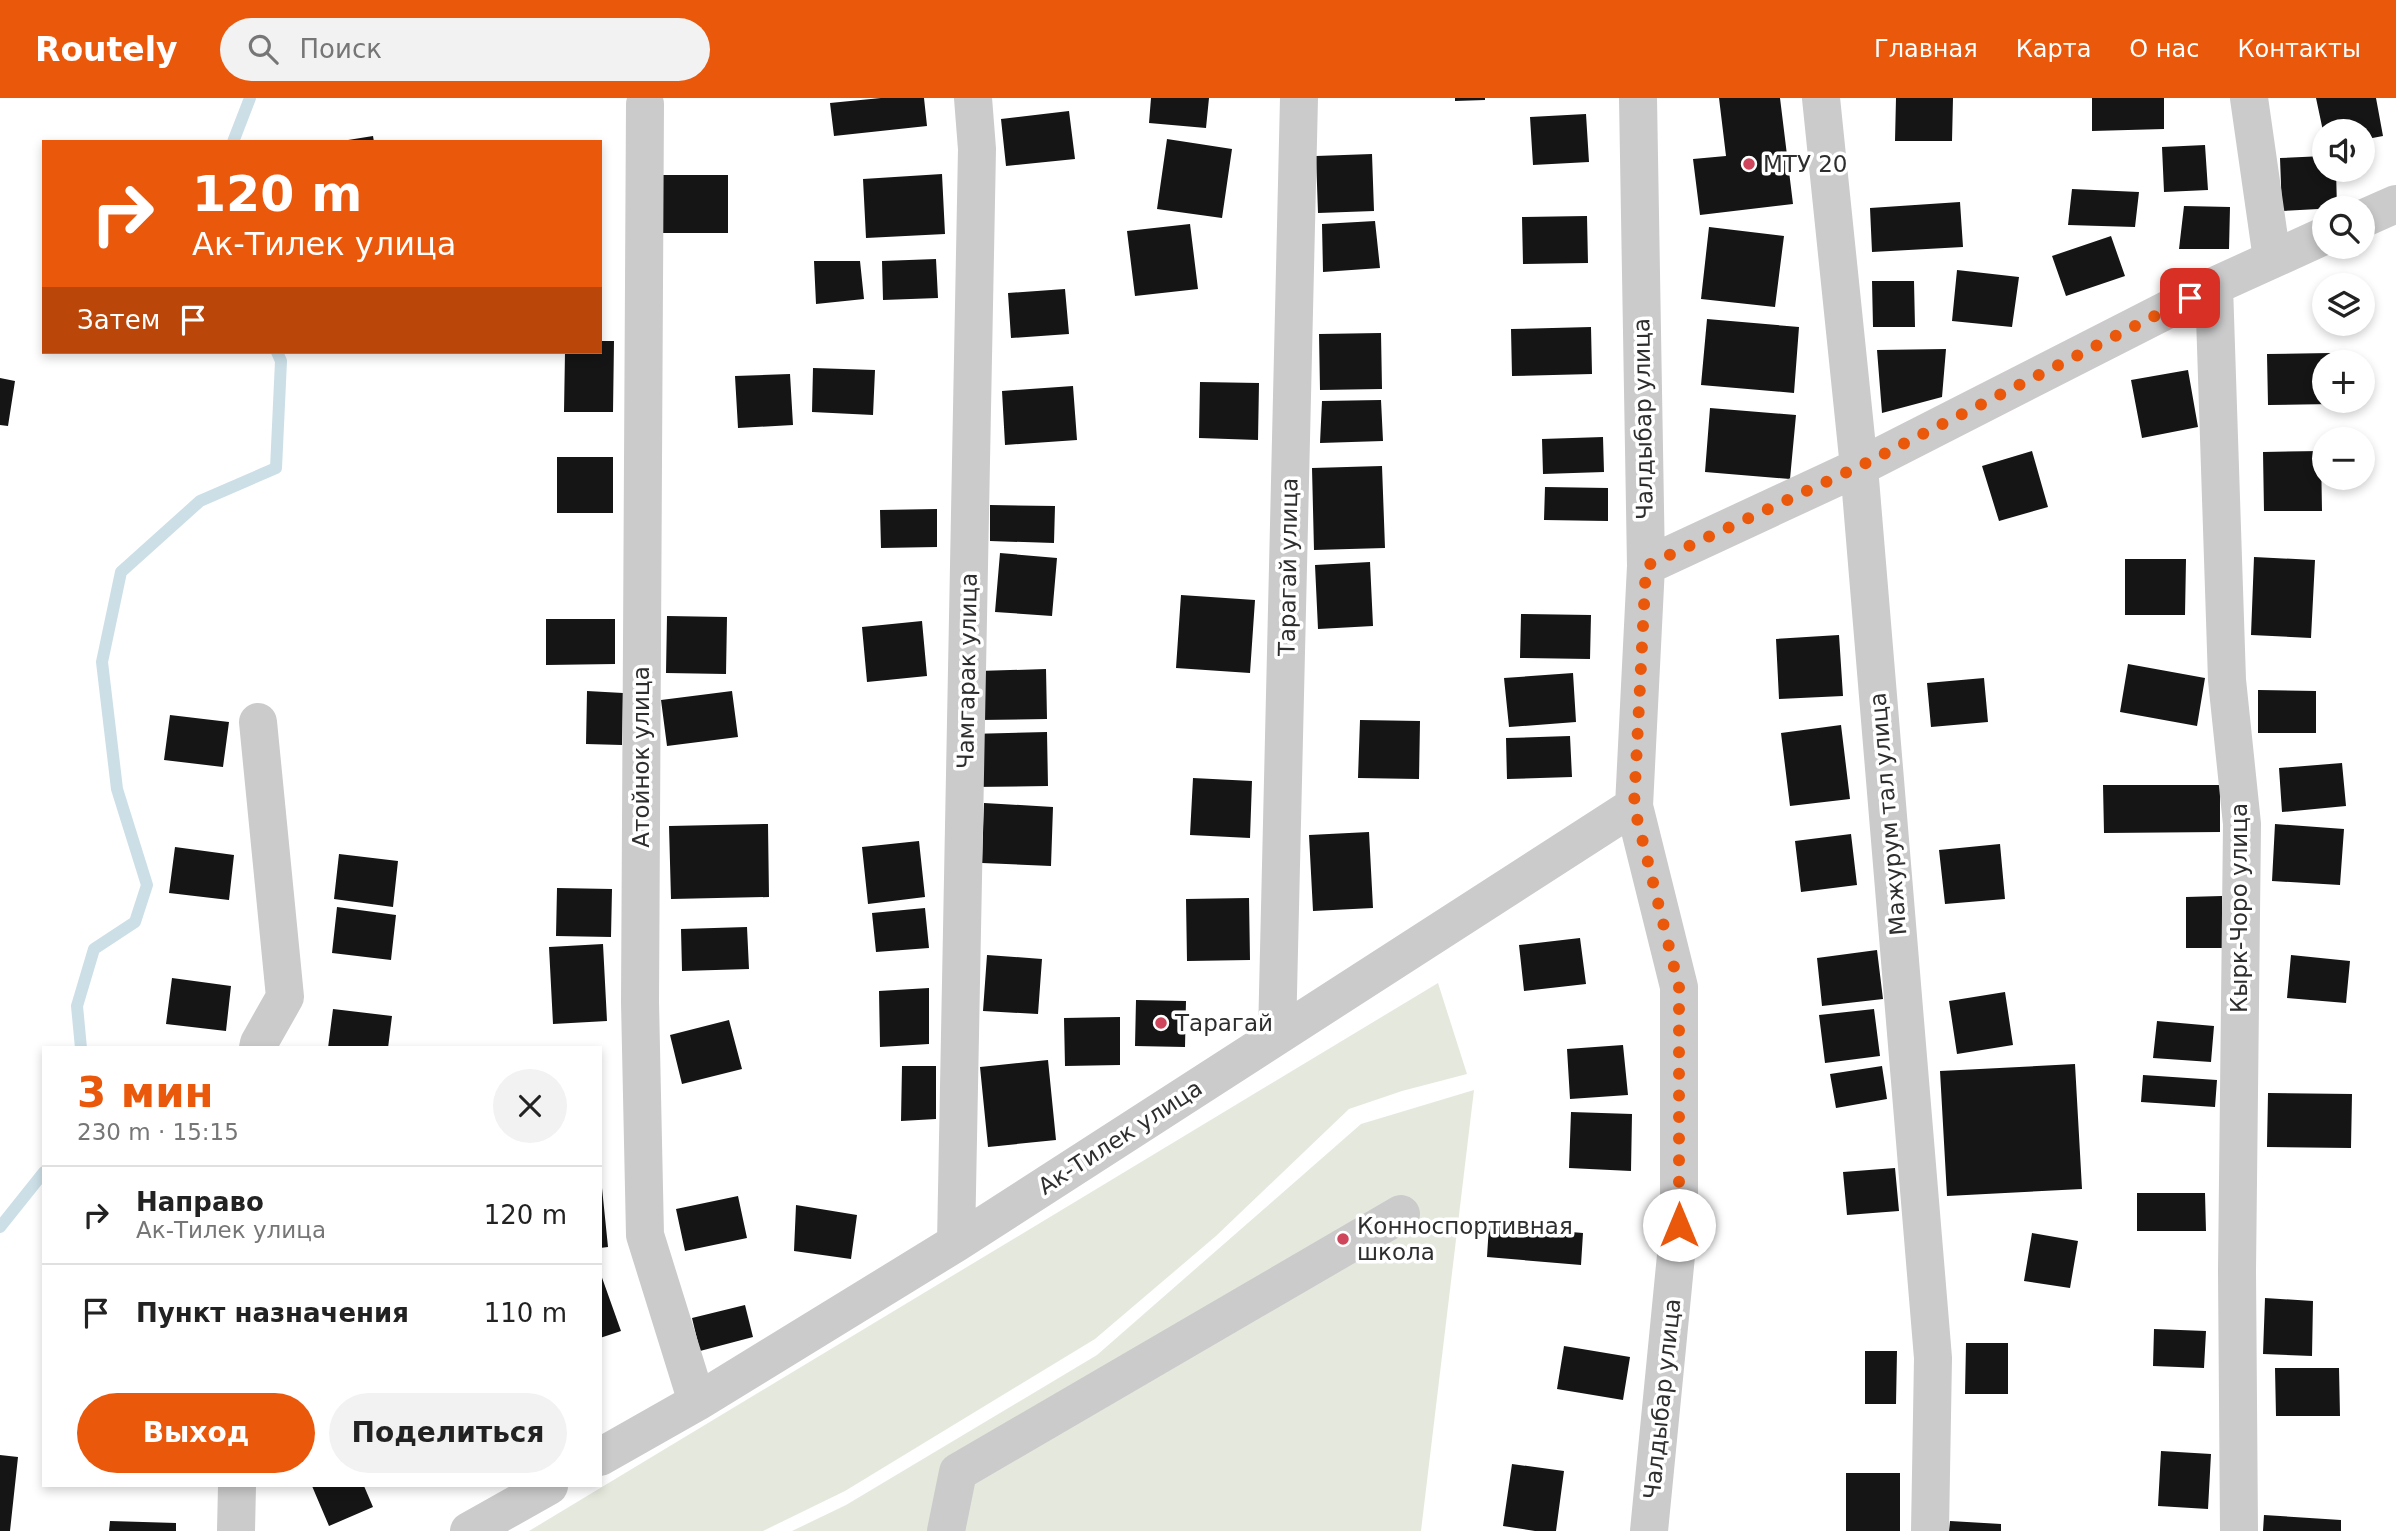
<!DOCTYPE html>
<html lang="ru">
<meta charset="utf-8">
<style>
:root{--surface:#fff;--page:#f2f2f2;--text:#222;--muted:#767676;--line:#e0e0e0;--accent:#ea580c}
body{margin:0;font-family:"DejaVu Sans",sans-serif;background:var(--page);color:var(--text);height:100vh;display:flex;flex-direction:column;font-size:26px;white-space:nowrap}
*{box-sizing:border-box;margin:0}
p{font-size:23px;color:var(--muted)}
.icon{flex:none;width:38px;height:38px;fill:none;stroke:currentColor;stroke-width:2;stroke-linecap:round;stroke-linejoin:round}
.map{position:relative;flex:1;overflow:hidden}
.side{position:absolute;left:42px;top:948px;width:560px;height:441px;display:flex;flex-direction:column;background:var(--surface);border-radius:0px;box-shadow:0 4px 10px #0003}
.side>*{flex:none}
.banner{position:absolute;left:42px;top:42px;width:560px;height:214px;border-radius:0px;box-shadow:0 4px 10px #0003;background:#ea580c;color:#fff;overflow:hidden}
.tools{position:absolute;left:2312px;top:21px;display:grid;gap:14px}
.tools a{display:grid;place-items:center;width:63px;height:63px;border-radius:50%;background:var(--surface);box-shadow:0 4px 10px #0003;font-size:35px}
.pin{position:absolute;display:grid;place-items:center;width:60px;height:60px;color:#fff;margin:-30px;border-radius:14px;box-shadow:0 4px 10px #0006}
.me{position:absolute;width:77px;margin:-38px;rotate:0deg;stroke-linejoin:round;filter:drop-shadow(0 0 5px #0008)}
.turn{display:flex;align-items:center;gap:24px;height:147px;padding:0 35px;font-size:32px}
.turn .icon{width:91px;height:91px;stroke-width:2.5}
.turn b{display:block;font-size:49px;line-height:60px}
.then{display:flex;align-items:center;height:66px;padding:0 35px;background:#0003;gap:14px;font-size:26px}
.round{display:grid;place-items:center;flex:none;width:74px;height:74px;border-radius:37px;background:var(--page)}
.summary{display:flex;align-items:center;justify-content:space-between;height:119px;padding:0 35px}
h1{font-size:42px;font-weight:600;line-height:52px;color:var(--accent)}
.primary-button{display:flex;gap:14px;margin-top:auto;padding:14px 35px}
.primary-button a{flex:1;height:80px;border-radius:42px;background:var(--accent);color:#fff;font-size:28px;font-weight:600;line-height:80px;text-align:center}
.primary-button a+a{background:var(--page);color:var(--text)}
ul{padding:0;list-style:none}
li{display:flex;align-items:center;gap:21px;height:98px;padding:0 35px;border-top:2px solid var(--line)}
li div{flex:1}
li b{display:block;font-size:26px}
li em{font-style:normal}
header{display:flex;align-items:center;gap:42px;box-sizing:border-box;height:98px;padding:0 35px;background:var(--accent);color:#fff}
header strong{font-size:33px}
nav{display:flex;gap:38px;margin-inline-start:auto;font-size:24px}
.search{width:490px;height:63px;background:var(--page);display:flex;align-items:center;gap:18px;box-sizing:border-box;padding:0 24px;border-radius:38px;color:var(--muted);font-size:26px}
.map>svg:first-child{display:block}
.green{fill:#e5e9dd}
.lines{fill:none;stroke-linecap:round;stroke-linejoin:round}
.stream{stroke:#ccdfe7;stroke-width:12}
.building{fill:#151515}
.minor{stroke:#cbcbcb;stroke-width:38}
.route{stroke:#ea580c;stroke-width:12;stroke-dasharray:0 21.6}
.poi-dot{fill:#cf465c;stroke:#fff;stroke-width:2.5}
.labels{text-anchor:middle;dominant-baseline:central;stroke-width:7;stroke-linejoin:round;paint-order:stroke}
.poi-label{font-size:23px;fill:#2e2e2e;stroke:#fff;text-anchor:start}
.street-label{font-size:23px;fill:#2e2e2e;stroke:#fff}
</style>
<header>
<strong>Routely</strong>
<div class="search"><svg class="icon" aria-label="search" viewBox="0 0 24 24"><circle cx="10" cy="10" r="6"/><path d="M15 15l6 6"/></svg>Поиск</div>
<nav><a>Главная</a><a>Карта</a><a>О нас</a><a>Контакты</a></nav>
</header>
<div class="map">
<svg width="2396" height="1433" viewBox="0 0 2396 1433">
<rect width="100%" height="100%" fill="#fff"/>
<path class="green" d="M1438,885l29,91 -65,17 -53,18 -133,127 -121,103 -250,152 -82,40h-234z
M1474,992l-53,441h-629l54,-26 251,-150 264,-231z"/>
<g class="lines">
<path class="stream" d="M233,44l17,-44
M81,950l-4,-42 17,-57 41,-27 12,-37 -30,-96 -15,-127 19,-90 79,-71 76,-33 5,-107 -4,-9
M0,1129l44,-55"/>
</g>
<path class="building" d="M881,0h43l3,28 -93,10 -4,-33z
M1151,0h58l-3,30 -57,-5z
M1455,0h30v2l-30,1z
M1719,0h61l13,106 -93,11 -7,-56 33,-3z
M1896,0h57l-1,43h-57z
M2092,0h72v31l-72,2z
M2316,0h60l7,38 -21,4v-9h-39z
M1069,13l6,48 -69,7 -5,-47z
M1586,16l3,48 -56,3 -3,-48z
M373,38l1,6h-25l-1,-2z
M1167,41l65,10 -10,69 -65,-9z
M2205,47l3,45 -44,2 -2,-45z
M1372,56l2,57 -56,2 -2,-57z
M2324,58v14h12l1,38 -55,3 -2,-53z
M942,76l3,60 -79,4 -3,-59z
M658,77h70v58h-70z
M2072,91l67,3 -4,35 -67,-2z
M1960,104l3,45 -91,5 -2,-44z
M2184,108l46,1 -1,42h-50z
M1587,118l1,47 -65,1 -1,-47z
M1375,123l5,47 -57,4 -1,-48z
M1190,126l8,65 -63,7 -8,-65z
M1709,129l75,9 -9,71 -74,-8z
M2111,138l14,40 -59,20 -14,-40z
M936,161l2,39 -55,2 -1,-39z
M814,163h46l4,38 -48,5z
M1957,172l62,7 -7,50 -60,-6z
M1872,183h42l1,46h-42z
M1065,191l4,45 -58,4 -3,-45z
M1707,221l92,8 -5,66 -93,-8z
M1591,229l1,47 -80,2 -1,-47z
M1381,235l1,56 -62,1 -1,-56z
M600,243h14l-1,71h-49l1,-60h35z
M1946,251l-4,48 -60,16 -5,-63z
M2331,255l1,9h-8v39h9v3l-65,1 -1,-51z
M813,270l62,2 -2,45 -61,-3z
M2188,272l10,57 -56,11 -11,-58z
M790,276l3,51 -55,3 -3,-52z
M0,280l15,3 -7,45 -8,-1z
M1200,284l59,1 -1,57 -59,-2z
M1073,288l4,54 -72,5 -3,-54z
M1381,302l2,41 -63,2 2,-42z
M1710,310l86,7 -6,64 -85,-7z
M1603,339l1,35 -61,2 -1,-35z
M2032,353l16,56 -49,14 -17,-55z
M2321,353l1,60h-58l-1,-59z
M557,359h56v56h-56z
M1382,368l3,82 -71,2 -2,-82z
M1545,389l63,1v33l-64,-1z
M990,407l65,1 -1,37 -64,-2z
M937,411v38l-56,1 -1,-38z
M1000,455l57,5 -5,58 -57,-4z
M2254,459l61,3 -4,78 -60,-3z
M2125,461h61l-1,56h-60z
M1370,464l3,64 -55,3 -3,-64z
M1181,497l74,5 -5,73 -74,-5z
M1521,516l70,1 -1,44 -70,-1z
M667,518l60,1 -1,57 -60,-1z
M546,521h69v45l-69,1z
M922,523l5,55 -60,6 -5,-55z
M1839,537l4,61 -64,3 -3,-60z
M2128,566l77,14 -8,48 -77,-14z
M1046,571l1,50 -68,1 -1,-49z
M1573,575l3,49 -67,5 -5,-49z
M1984,580l4,44 -57,5 -4,-44z
M2258,592l58,1v42h-58z
M587,593l36,2 -1,52 -36,-1z
M732,593l6,46 -71,9 -6,-46z
M170,617l59,7 -6,45 -59,-7z
M1360,622l60,1 -1,58 -61,-1z
M1841,627l9,74 -60,7 -9,-73z
M1047,634l1,54 -78,1 -1,-53z
M1570,638l2,41 -65,2 -1,-41z
M2342,665l4,43 -64,6 -3,-44z
M1193,680l59,3 -2,57 -60,-3z
M2103,687h117v47l-116,1z
M984,705l69,4 -2,59 -69,-3z
M768,726l1,73 -98,2 -2,-73z
M2275,726l69,5 -4,56 -68,-4z
M1369,734l4,76 -60,3 -4,-76z
M1851,736l6,51 -56,7 -6,-51z
M919,743l6,56 -57,7 -6,-57z
M2000,746l5,55 -60,5 -6,-54z
M175,749l59,8 -5,45 -60,-7z
M339,756l59,7 -5,46 -59,-8z
M557,790l55,1 -1,48 -55,-1z
M2222,798v52h-36v-51z
M1249,800l1,62 -63,1 -1,-62z
M337,809l59,8 -5,45 -59,-7z
M925,810l4,40 -53,4 -4,-39z
M747,829l2,42 -67,2 -1,-42z
M1580,840l6,46 -62,7 -5,-46z
M603,846l4,77 -54,3 -4,-77z
M1877,852l6,49 -61,7 -5,-48z
M987,857l55,4 -4,55 -55,-3z
M2291,857l59,6 -4,42 -59,-5z
M172,880l59,8 -5,45 -60,-7z
M929,890v56l-49,3 -1,-56z
M2005,894l8,53 -56,9 -8,-53z
M1136,902l50,1 -1,46 -50,-1z
M333,911l59,7 -4,32h-60z
M1874,911l6,47 -55,7 -6,-48z
M1120,919v48l-55,1 -1,-48z
M729,922l13,49 -60,15 -12,-49z
M2157,923l57,5 -3,36 -58,-4z
M1623,947l5,50 -58,4 -3,-50z
M1048,962l8,80 -68,7 -8,-80z
M2075,966l7,125 -135,7 -7,-125z
M902,968h34v53l-35,2z
M1882,968l5,33 -51,9 -6,-34z
M2143,977l74,5 -2,27 -74,-5z
M2268,995l84,1 -1,54 -84,-1z
M1571,1014l61,2 -1,57 -62,-3z
M1895,1070l4,43 -52,4 -4,-43z
M600,1090h2l6,59 -8,1z
M2137,1095h68l1,38h-69z
M738,1098l9,42 -62,13 -9,-42z
M796,1107l61,10 -6,44 -57,-8z
M1489,1127l94,8 -2,32 -94,-8z
M2032,1135l46,8 -8,47 -46,-7z
M600,1174l21,59 -21,7z
M2265,1200l48,3 -1,55 -49,-2z
M745,1207l8,32 -53,14 -8,-33z
M2154,1231l52,2 -2,37 -51,-2z
M1966,1245h42v51h-43z
M1564,1248l66,11 -7,43 -66,-11z
M1865,1253h32l-1,53h-31z
M2275,1270h64l1,48h-64z
M2161,1353l50,3 -3,55 -50,-3z
M0,1357l18,2 -8,74h-10z
M1512,1366l52,7 -8,60h-21l-32,-5z
M1846,1375h54v58h-54z
M312,1388h52l9,21 -44,19z
M2264,1417l77,5v11h-78z
M110,1423l66,2v8h-67z
M1950,1423l51,3v7h-52z"/>
<g class="lines">
<path class="minor" d="M1638,0l8,468 -12,240 45,181v238l-30,306
M1821,0l38,369 74,891 -3,173
M2249,0l23,161
M645,6l-5,898 5,233 52,167
M2362,121l34,-15
M2214,188l13,394 15,144 -5,447 2,260
M1646,468l213,-99 355,-181 110,-50
M258,624l27,275 -26,46 -1,5
M1277,938l22,-938
M956,1145l21,-1094 -4,-51
M600,1359l97,-55 259,-159 678,-437
M236,1433l1,-45
M469,1433l80,-45
M946,1433l12,-59 443,-258"/>
</g>
<g class="lines">
<path class="route" d="M1679,1127v-238l-45,-181 12,-240 212,-99 332,-169"/>
</g>
<g class="poi-dot">
<circle cx="1749" cy="66" r="7"/>
<circle cx="1161" cy="925" r="7"/>
<circle cx="1343" cy="1141" r="7"/>
</g>
<g class="labels">
<g class="poi-label">
<text x="1763" y="66">МТУ 20</text>
<text x="1175" y="925">Тарагай</text>
<text x="1357" y="1128">Конноспортивная<tspan x="1357" dy="26">школа</tspan></text>
</g>
<g class="street-label">
<text transform="translate(1643 321) rotate(-91)">Чалдыбар улица</text>
<text transform="translate(1288 469) rotate(-89)">Тарагай улица</text>
<text transform="translate(967 573) rotate(-89)">Чамгарак улица</text>
<text transform="translate(641 659) rotate(-90)">Атойнок улица</text>
<text transform="translate(1888 716) rotate(-95)">Мажурум тал улица</text>
<text transform="translate(2239 810) rotate(-90)">Кырк-Чоро улица</text>
<text transform="translate(1120 1039) rotate(-33)">Ак-Тилек улица</text>
<text transform="translate(1662 1301) rotate(-84)">Чалдыбар улица</text>
</g>
</g>
</svg>
<div class="tools">
<a><svg class="icon" aria-label="sound" viewBox="0 0 24 24"><path d="M4 9h4l5-4v14l-5-4H4zM17 9q2 3 0 6"/></svg></a>
<a><svg class="icon" aria-label="search" viewBox="0 0 24 24"><circle cx="10" cy="10" r="6"/><path d="M15 15l6 6"/></svg></a>
<a><svg class="icon" aria-label="layers" viewBox="0 0 24 24"><path d="M12 4l9 5-9 5-9-5zM3 14l9 5 9-5"/></svg></a>
<a>+</a>
<a>−</a>
</div>
<div class="pin" style="left:2190px;top:200px;background:#d93025"><svg class="icon" aria-label="arrive" viewBox="0 0 24 24"><path d="M6 21V4h12l-3 4 3 4H6"/></svg></div>
<svg class="me" style="left:1679px;top:1127px" viewBox="-20 -20 40 40"><circle r="19" fill="#fff"/><path d="M0-13L10 11 0 6-10 11z" fill="#ea580c"/></svg>
<div class="banner">
<div class="turn"><svg class="icon" aria-label="right" viewBox="0 0 24 24"><path d="M7 20v-9h11M14 6l5 5-5 5"/></svg><div><b>120 m</b>Ак-Тилек улица</div></div>
<div class="then">Затем<svg class="icon" aria-label="arrive" viewBox="0 0 24 24"><path d="M6 21V4h12l-3 4 3 4H6"/></svg></div>
</div>
<section class="side">
<div class="summary"><div><h1>3 мин</h1><p>230 m · 15:15</p></div><a class="round"><svg class="icon" aria-label="close" viewBox="0 0 24 24"><path d="M6 6l12 12M18 6L6 18"/></svg></a></div>
<ul>
<li><svg class="icon" aria-label="right" viewBox="0 0 24 24"><path d="M7 20v-9h11M14 6l5 5-5 5"/></svg><div><b>Направо</b><p>Ак-Тилек улица</p></div><em>120 m</em></li>
<li><svg class="icon" aria-label="arrive" viewBox="0 0 24 24"><path d="M6 21V4h12l-3 4 3 4H6"/></svg><div><b>Пункт назначения</b></div><em>110 m</em></li>
</ul>
<div class="primary-button"><a>Выход</a><a>Поделиться</a></div>
</section>
</div>
